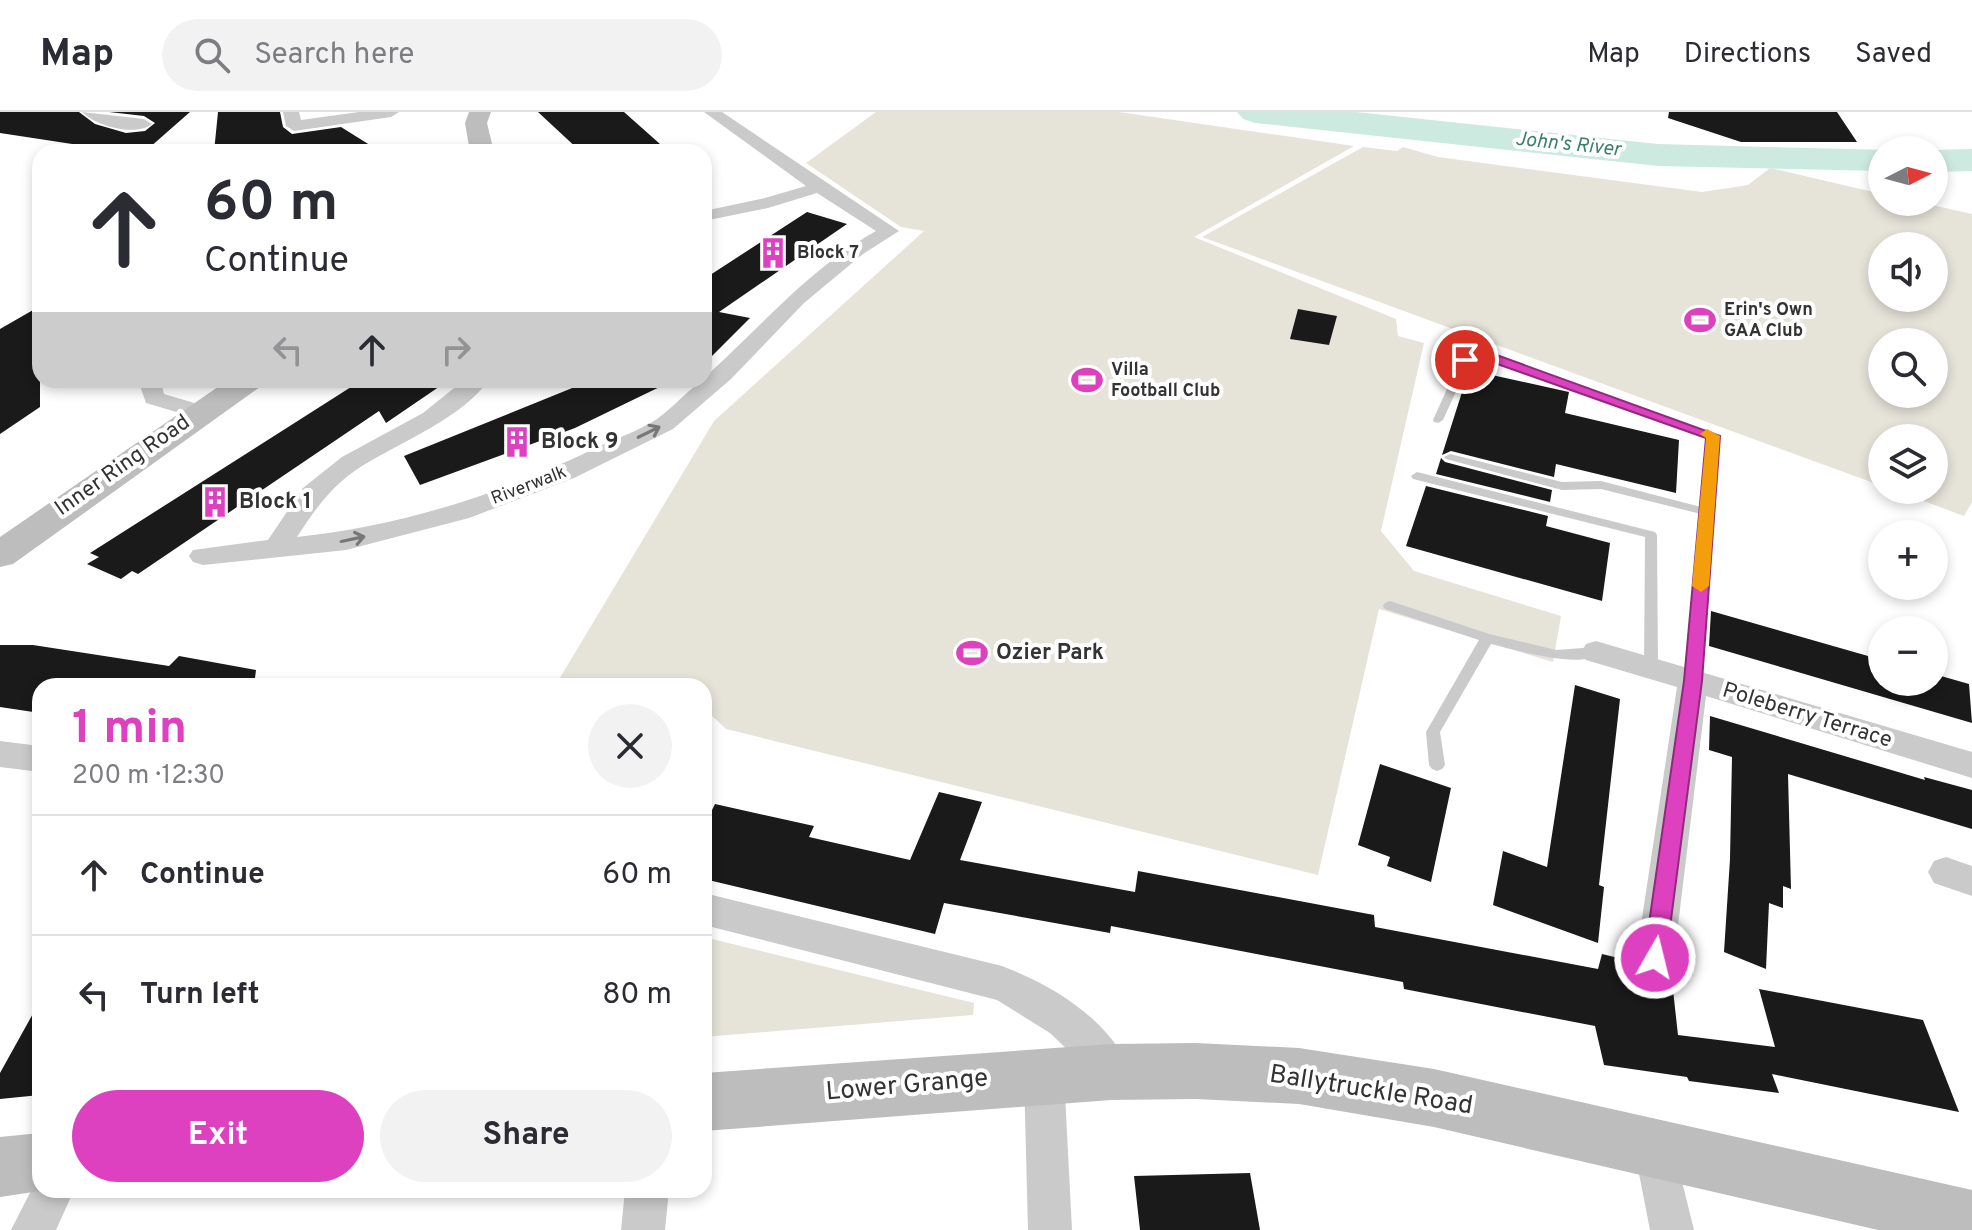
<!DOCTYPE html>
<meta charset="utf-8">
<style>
:root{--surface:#fff;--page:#f2f2f3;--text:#2b2b33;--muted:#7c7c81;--line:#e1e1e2;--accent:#de41c0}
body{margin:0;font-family:Overpass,sans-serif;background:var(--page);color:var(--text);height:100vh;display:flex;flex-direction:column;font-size:30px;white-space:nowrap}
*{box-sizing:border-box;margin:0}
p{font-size:26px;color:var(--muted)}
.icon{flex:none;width:44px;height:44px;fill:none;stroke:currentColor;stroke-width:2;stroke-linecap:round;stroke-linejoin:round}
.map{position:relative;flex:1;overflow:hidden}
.sheet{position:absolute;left:32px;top:566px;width:680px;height:520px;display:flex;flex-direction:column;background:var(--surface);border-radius:24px;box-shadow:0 4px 12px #0003}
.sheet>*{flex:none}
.hud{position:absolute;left:32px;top:32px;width:680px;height:244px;border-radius:24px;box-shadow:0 4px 12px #0003;background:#fff;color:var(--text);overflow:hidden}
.needle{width:52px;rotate:84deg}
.tools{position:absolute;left:1868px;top:24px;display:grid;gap:16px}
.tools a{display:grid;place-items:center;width:80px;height:80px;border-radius:50%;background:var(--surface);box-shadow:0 4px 12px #0003;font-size:40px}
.pin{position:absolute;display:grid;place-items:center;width:68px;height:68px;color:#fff;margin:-34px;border:4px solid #fff;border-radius:50%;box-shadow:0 2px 8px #0007}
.me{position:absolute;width:88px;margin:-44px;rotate:8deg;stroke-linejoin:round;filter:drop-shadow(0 0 6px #0008)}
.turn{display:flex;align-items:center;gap:28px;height:168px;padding:0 40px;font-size:36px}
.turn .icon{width:104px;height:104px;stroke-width:2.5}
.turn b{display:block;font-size:56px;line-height:68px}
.lanes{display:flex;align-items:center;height:76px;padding:0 40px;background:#0003;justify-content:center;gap:40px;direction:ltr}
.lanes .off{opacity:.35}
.round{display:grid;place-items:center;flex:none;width:84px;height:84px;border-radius:42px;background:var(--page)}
.overview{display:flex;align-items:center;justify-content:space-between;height:136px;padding:0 40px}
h1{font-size:48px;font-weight:700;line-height:60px;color:var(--accent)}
.cta{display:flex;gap:16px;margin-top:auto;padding:16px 40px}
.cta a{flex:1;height:92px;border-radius:48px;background:var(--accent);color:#fff;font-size:32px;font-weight:700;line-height:92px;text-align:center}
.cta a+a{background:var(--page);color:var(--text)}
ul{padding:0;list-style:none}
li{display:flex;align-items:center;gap:24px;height:120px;padding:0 40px;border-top:2px solid var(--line)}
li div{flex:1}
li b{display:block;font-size:30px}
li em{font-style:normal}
header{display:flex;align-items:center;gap:48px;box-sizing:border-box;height:112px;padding:0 40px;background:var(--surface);border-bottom:2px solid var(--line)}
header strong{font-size:38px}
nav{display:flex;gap:44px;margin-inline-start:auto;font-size:28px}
.search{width:560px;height:72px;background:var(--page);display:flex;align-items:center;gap:20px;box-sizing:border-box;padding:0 28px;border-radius:44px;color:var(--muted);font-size:30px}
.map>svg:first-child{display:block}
.green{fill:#e6e3d9;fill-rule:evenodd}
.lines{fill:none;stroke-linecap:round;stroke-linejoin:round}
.river{fill:#cdeae1;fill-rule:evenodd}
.building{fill:#1a1a1a}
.service{fill:#cacaca;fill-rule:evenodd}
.minor{fill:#cacaca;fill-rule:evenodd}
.secondary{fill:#bdbdbd;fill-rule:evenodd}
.oneway{stroke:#777}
.route{fill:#de41c0;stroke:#902a7d;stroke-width:2}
.slow{fill:#f59e0b}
.labels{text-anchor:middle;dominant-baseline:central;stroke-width:8;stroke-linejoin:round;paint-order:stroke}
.far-poi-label{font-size:18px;font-weight:bold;fill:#333;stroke:#fff;text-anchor:start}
.far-street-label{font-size:18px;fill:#333;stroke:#fff}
.far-water-label{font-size:20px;font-style:italic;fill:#3c8068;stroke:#fff}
.poi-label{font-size:22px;font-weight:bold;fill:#333;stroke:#fff;text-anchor:start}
.street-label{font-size:22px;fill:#333;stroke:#fff}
.near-street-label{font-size:26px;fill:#333;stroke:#fff}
</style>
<header>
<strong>Map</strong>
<div class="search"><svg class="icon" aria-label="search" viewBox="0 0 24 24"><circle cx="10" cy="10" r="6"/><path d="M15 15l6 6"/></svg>Search here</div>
<nav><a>Map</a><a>Directions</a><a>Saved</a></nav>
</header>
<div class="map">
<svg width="1972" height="1118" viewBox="0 0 1972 1118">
<rect width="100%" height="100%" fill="#fff"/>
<path class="green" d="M876,0h243l235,34 -160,91 202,82 2,17 26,7 -43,188 33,40 147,45 -8,46 -174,-53 -61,266 -592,-146 -16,-15 -6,-2v-26h-80l-66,-5 156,-260 210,-190 -23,-4 -95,-64z
M1363,35l34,4 6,-4 35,10 264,35 46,-7 22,-17 112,26v8h36l54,12v288l-8,14 -70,-26h40v-52h-52v48l-680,-249zM1882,134h52v52h-52zM1882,230h52v52h-52z
M704,825l270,66 -1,12 -269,22z"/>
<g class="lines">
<path class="river" d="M1237,0h119l302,32 230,6h-6v21l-224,-5 -403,-43 -12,-4z
M1972,37v22l-38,1 -2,-22z"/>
</g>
<path class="building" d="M0,0h79l16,12 31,9 19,-2 10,-8 -11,-7 -35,-4h81l-41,36 -44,1 -105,-16z
M218,0h62l3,15 9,7 49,-7 40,25h-132v-5l-35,5z
M538,0h86l45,40h-88z
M1669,0h168l20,30h-116l-73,-24z
M807,100l40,12 -128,88 31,6 -46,46v-85z
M40,194v101l-40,27v-105z
M1298,197l39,7 -8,29 -39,-6z
M1469,258l100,22 -4,21 114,27 -3,53 -120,-29 -2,13 -103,-26 -9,4z
M362,268h87l-63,43 -7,-12 -241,163 -6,-3 -11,8 -34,-15 12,-7 -9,-4z
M592,268h82l-99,48 -155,57 -16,-29z
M1441,346l4,4 107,28 -2,12 -114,-28z
M1426,374l122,30 -2,10 64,17 -8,58 -196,-55z
M1711,499l171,49v22h52v-8l35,10 3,39 -263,-77z
M0,533h33l136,21 10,-10 77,14 -2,16h-214v27l-40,-6z
M1575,573l45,14 -21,186 5,2 -6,56 -105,-38 10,-54 44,16z
M1710,604l215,64 -1,-3 48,13v39l-184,-55 3,115 -8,-3v22l-14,-5 -3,66 -42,-17 6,-93 2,-102 -23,-7z
M1380,652l71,24 -20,94 -44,-16 3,-9 -32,-12z
M939,680l43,10 -22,58 175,32 3,-21 236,44 1,12 223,42 4,-15 33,8 6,11 13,5 17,-6 7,63 97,12 -16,-58 164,31 36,92 -187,-38 7,19 -90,-12 -2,-4 -83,-12 -9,-39 -191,-37 -1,-7 -292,-56 -1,7 -166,-30 -9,31 -231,-55v-53l11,-22 99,22 -5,11 101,23z
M40,889v94l-40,4v-26z
M1250,1061l10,57h-120l-6,-54z"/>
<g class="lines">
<path class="service" d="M1491,242l228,82 -19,245 -2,4 -5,1 -7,-5 15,-167 -100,-25 -39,1 -116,-31 -2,-2 6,-3 112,28 39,-1 100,26 6,-69 -217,-78 -21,3 -26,57 -5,3 -4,-1 -1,-2 28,-62z
M1417,360l238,60 2,3 1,134 -2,4h-10l-2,-4 1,-132 -232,-58 -2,-3z
M1390,489l99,33 67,16 40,-3 7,5c-20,19 -87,-2 -112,-8l-51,88 5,33 -3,4 -5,2 -5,-2 -3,-4 -3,-33 53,-92 -94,-31 -2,-3 2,-3z"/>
<path class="minor" d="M82,0l62,7 8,5c-17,13 -56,2 -70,-12z
M283,0h16l2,8 58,-8h40l-8,5 -97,14 -8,-5z
M704,0h18l177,119 -36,23 -59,49 -73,76 -58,50 -99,49 -105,40 -123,32 -143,15 -10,-3 -4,-6 4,-6 75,-10 35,-52 39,-31 81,-44 41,-33h25c-27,38 -88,62 -127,86 -29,18 -47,43 -65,71 106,-11 210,-45 305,-92 18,-8 38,-15 55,-26 11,-8 22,-19 32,-28 62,-52 115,-120 187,-160l-59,-38 -49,15 -64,13v-10l61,-13 41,-12z
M141,268h26l-5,6 2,8 44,13 4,5 -4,5 -8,2 -54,-16 -7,-20z
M1596,529l376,111v26l-266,-82 -32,262 -6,12 -13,5 -13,-5 -6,-12 41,-271 -91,-27 -5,-8 5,-8z
M0,629l40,5v26l-40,-5z
M1946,745l26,9v30l-38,-13 -6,-11 6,-11z
M704,781l298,73c52,20 107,53 129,106l-6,14 -14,6 -14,-6 -23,-30 -24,-23 -53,-33 -293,-75z
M1044,943l14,6 6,14 8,155h-44l-4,-155 6,-14z
M1655,1015l15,6 24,97h-44l-16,-82 6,-15z
M40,1061v17h34l-18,40h-45z
M625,1078h44l-4,40h-44z"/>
<path class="secondary" d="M469,0h22l-4,11 7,29h-24l-5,-29z
M228,268h37l-5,7 -247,177 -13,3v-30z
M1196,931l103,5 135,21 538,121v40h-94l-444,-103 -135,-23 -103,-5 -85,1 -407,31v-58l407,-29z
M40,1021v57h7l-47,7v-60z"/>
</g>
<defs><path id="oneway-shaft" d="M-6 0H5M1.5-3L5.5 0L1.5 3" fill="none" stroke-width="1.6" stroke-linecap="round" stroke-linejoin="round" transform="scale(2)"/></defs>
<g class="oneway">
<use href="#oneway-shaft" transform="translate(649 320) rotate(-26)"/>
<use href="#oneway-shaft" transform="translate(353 427) rotate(-12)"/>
</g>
<path class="route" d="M1491,241l229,83 -18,245 -36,277 -3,7 -8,3 -8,-3 -3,-7 40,-277 22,-243 -217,-77 -24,3 -7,-4 7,-4z"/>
<path class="slow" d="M1707,317l13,7 -11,150 -8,6 -9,-6 14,-148 -6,-4z"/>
<defs>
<symbol id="building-bare" viewBox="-9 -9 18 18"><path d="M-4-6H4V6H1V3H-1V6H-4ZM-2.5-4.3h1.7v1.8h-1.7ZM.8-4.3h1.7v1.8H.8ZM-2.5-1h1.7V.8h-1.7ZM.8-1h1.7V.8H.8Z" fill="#de41c0" stroke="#fff" stroke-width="2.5" paint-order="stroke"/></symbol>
<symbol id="stadium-bare" viewBox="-9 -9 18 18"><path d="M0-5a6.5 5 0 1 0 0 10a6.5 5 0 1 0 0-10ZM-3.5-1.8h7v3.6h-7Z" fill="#de41c0" stroke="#fff" stroke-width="2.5" paint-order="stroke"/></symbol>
</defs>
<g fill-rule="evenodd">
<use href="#building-bare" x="751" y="119" width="44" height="44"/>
<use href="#stadium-bare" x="1678" y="186" width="44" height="44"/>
<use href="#stadium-bare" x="1065" y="246" width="44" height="44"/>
<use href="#building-bare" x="495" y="308" width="44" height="44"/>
<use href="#building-bare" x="193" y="368" width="44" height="44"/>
<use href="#stadium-bare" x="950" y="519" width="44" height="44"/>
</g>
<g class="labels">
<g class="far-poi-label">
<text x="797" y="141">Block 7</text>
<text x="1724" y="198">Erin's Own<tspan x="1724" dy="21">GAA Club</tspan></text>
<text x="1111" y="258">Villa<tspan x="1111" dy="21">Football Club</tspan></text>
</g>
<g class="far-street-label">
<text transform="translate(529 374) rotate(-21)">Riverwalk</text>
</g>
<g class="far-water-label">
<text transform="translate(1568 33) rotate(6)">John's River</text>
</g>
<g class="poi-label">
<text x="541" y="330">Block 9</text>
<text x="239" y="390">Block 1</text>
<text x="996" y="541">Ozier Park</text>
</g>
<g class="street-label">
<text transform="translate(123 354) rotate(-35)">Inner Ring Road</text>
<text transform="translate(1807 604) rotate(17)">Poleberry Terrace</text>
</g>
<g class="near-street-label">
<text transform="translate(907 974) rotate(-5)">Lower Grange</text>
<text transform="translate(1371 979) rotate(9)">Ballytruckle Road</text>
</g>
</g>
</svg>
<div class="tools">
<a><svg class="needle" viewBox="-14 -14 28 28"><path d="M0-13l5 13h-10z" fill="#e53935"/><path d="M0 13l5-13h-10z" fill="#7c7c81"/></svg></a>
<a><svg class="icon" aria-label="sound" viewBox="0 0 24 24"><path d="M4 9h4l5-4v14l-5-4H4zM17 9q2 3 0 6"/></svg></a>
<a><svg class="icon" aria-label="search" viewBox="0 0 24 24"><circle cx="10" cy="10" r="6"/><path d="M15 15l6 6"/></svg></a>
<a><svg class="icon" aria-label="layers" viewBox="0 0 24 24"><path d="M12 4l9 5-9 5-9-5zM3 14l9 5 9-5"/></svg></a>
<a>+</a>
<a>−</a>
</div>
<div class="pin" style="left:1465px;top:248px;background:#d93025"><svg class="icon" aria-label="arrive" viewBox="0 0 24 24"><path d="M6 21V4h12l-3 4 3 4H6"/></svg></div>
<svg class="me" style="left:1655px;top:846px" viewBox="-20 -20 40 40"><circle r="17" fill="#de41c0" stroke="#fff" stroke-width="3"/><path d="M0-11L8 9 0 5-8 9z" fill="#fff"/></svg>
<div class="hud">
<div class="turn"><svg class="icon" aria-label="ahead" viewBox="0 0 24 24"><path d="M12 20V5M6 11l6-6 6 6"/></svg><div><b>60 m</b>Continue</div></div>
<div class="lanes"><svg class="icon off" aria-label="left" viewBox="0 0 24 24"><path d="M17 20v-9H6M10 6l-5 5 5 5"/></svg><svg class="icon" aria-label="ahead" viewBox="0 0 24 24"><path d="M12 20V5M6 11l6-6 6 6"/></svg><svg class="icon off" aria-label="right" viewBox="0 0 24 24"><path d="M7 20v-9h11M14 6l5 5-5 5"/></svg></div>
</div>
<section class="sheet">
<div class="overview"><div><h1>1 min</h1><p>200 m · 12:30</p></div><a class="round"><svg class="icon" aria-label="close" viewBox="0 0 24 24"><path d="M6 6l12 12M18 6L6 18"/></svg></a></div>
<ul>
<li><svg class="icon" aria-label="ahead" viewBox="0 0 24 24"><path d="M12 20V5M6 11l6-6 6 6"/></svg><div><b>Continue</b></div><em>60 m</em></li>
<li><svg class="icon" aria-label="left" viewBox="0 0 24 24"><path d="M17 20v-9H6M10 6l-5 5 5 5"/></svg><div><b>Turn left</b></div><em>80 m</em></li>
</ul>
<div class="cta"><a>Exit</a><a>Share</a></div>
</section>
</div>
